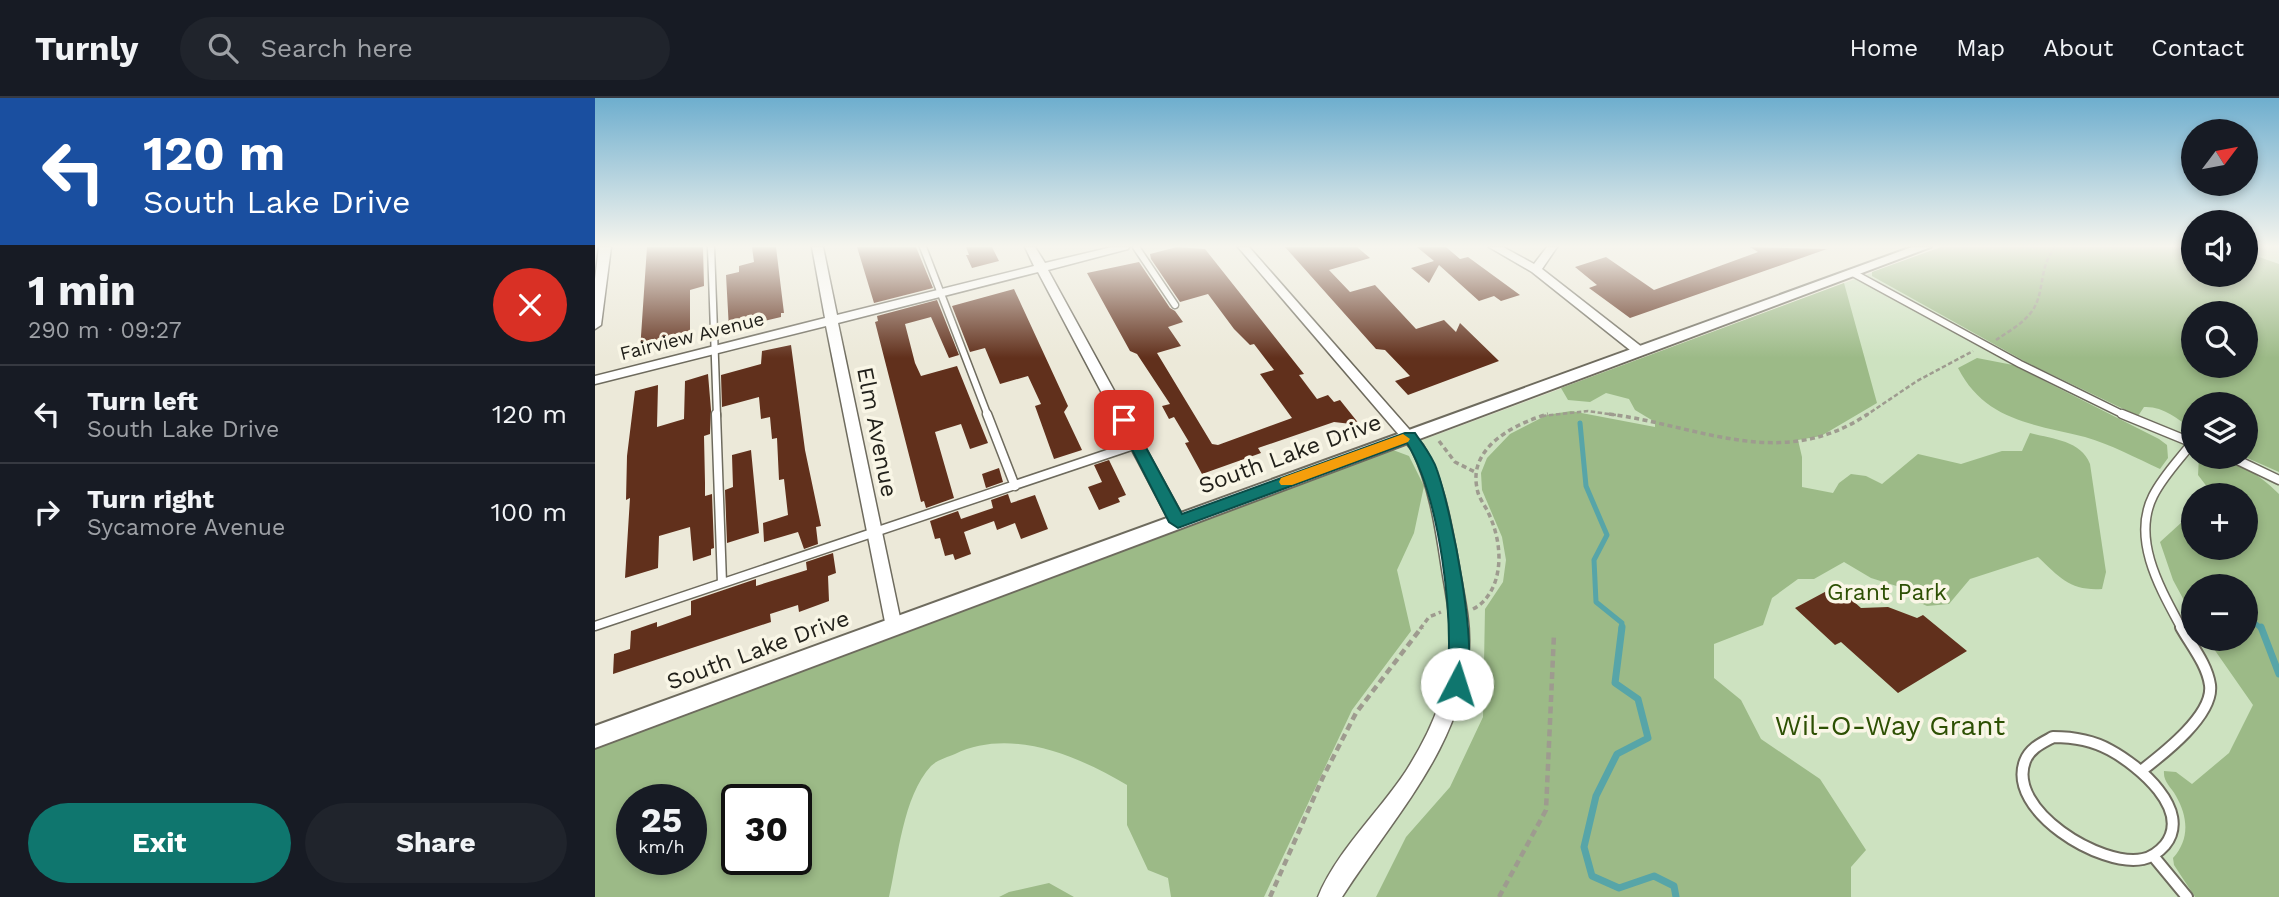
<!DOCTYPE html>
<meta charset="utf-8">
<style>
:root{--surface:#171b24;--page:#20242c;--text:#f1f3f6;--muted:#9ea1a6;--line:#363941;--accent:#0f766e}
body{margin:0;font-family:"Work Sans",sans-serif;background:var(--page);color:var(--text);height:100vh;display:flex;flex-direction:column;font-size:26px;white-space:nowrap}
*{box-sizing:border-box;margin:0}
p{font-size:23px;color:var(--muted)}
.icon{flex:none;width:38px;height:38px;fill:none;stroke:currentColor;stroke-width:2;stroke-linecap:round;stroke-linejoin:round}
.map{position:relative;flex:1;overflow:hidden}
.details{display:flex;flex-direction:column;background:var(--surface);width:595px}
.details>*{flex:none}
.banner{background:#1a4fa0;color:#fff;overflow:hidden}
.needle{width:46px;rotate:58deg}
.controls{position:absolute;left:1586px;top:21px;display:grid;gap:14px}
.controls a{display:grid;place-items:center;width:77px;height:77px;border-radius:50%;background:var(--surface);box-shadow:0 4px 10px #0003;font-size:35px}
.speed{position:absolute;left:21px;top:686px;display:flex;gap:14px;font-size:35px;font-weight:700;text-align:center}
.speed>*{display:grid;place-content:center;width:91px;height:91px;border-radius:50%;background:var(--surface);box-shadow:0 4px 10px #0003;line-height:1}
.speed small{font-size:18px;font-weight:400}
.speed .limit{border:4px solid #111;border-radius:10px;background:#fff;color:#111}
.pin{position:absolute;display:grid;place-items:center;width:60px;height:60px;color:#fff;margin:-30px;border-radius:14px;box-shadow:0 4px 10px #0006}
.me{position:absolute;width:77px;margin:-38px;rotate:5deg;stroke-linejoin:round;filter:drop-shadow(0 0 5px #0008)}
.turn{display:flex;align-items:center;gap:24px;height:147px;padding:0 28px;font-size:32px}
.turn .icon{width:91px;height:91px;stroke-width:2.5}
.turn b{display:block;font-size:49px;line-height:60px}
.round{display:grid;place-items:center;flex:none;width:74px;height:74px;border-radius:37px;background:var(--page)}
.summary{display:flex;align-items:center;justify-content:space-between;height:119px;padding:0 28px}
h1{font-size:42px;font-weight:700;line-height:52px}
.action{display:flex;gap:14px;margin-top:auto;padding:14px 28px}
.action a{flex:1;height:80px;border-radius:42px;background:var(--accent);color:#fff;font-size:28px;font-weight:700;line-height:80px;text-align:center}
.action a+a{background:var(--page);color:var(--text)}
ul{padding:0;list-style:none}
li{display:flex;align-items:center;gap:21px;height:98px;padding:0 28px;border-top:2px solid var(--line)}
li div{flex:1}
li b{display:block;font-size:26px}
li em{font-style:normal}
header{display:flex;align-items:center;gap:42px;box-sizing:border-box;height:98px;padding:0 35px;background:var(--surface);border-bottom:2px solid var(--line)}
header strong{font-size:33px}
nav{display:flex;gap:38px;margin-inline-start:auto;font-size:24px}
.search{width:490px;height:63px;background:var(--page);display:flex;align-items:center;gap:18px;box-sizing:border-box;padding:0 24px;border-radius:38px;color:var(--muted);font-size:26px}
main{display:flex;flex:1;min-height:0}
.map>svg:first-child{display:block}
.green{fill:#cde2c0;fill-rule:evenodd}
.forest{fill:#9cba87;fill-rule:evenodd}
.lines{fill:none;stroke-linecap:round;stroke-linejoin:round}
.stream-far1{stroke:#57a5a8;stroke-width:5}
.stream{stroke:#57a5a8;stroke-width:7}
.building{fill:#61301c}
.service-far2-casing{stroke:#6e6b5e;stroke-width:9}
.service-far1-casing{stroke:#6e6b5e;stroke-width:11}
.service-casing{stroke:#6e6b5e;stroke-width:14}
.minor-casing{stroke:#6e6b5e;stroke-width:3}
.tertiary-casing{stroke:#6e6b5e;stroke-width:4}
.path-far2{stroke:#9e9b8f;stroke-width:2.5;stroke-dasharray:4.5 2.5;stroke-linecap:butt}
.path-far1{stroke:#9e9b8f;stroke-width:3.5;stroke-dasharray:5 3.5;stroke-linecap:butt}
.path{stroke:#9e9b8f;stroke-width:4.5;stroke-dasharray:7 4.5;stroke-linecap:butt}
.service-far2{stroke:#fff;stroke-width:6}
.service-far1{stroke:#fff;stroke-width:8}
.service{stroke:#fff;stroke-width:10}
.minor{fill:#fff;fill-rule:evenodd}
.tertiary{fill:#fff;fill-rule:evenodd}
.route{fill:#0f766e;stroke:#0a4d48;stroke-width:2}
.slow{fill:#f59e0b}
.labels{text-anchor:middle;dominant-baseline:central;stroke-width:7;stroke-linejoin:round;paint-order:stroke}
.far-street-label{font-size:19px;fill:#22211b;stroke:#f9f6e6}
.street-label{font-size:23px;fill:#22211b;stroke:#f9f6e6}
.park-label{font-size:23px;fill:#2d5003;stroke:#f9f6e6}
.near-park-label{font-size:28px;fill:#2d5003;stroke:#f9f6e6}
</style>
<header>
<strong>Turnly</strong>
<div class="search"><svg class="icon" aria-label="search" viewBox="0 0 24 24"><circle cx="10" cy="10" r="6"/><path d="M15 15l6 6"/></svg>Search here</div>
<nav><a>Home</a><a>Map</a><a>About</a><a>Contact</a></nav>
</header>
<main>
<section class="details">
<div class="banner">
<div class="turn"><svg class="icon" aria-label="left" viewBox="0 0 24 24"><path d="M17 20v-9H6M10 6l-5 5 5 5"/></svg><div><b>120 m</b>South Lake Drive</div></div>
</div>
<div class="summary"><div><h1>1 min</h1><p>290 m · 09:27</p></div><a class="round" style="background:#d93025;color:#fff"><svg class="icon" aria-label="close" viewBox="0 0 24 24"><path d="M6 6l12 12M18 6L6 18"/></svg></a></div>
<ul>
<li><svg class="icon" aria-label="left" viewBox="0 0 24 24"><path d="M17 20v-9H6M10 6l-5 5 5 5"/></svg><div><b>Turn left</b><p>South Lake Drive</p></div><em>120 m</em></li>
<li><svg class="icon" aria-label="right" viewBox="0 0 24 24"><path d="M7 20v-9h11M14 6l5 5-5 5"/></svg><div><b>Turn right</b><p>Sycamore Avenue</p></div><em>100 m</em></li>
</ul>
<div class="action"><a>Exit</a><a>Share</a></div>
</section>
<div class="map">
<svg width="1684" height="799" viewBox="0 0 1684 799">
<rect width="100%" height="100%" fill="#ece9d9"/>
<path class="green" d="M1346,149h252v28h52v-28h34v650h-1684v-149zM1598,215h52v53h-52zM1598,306h52v53h-52zM1598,397h52v53h-52zM1598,488h52v53h-52zM37,702h59v59h-59zM142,702h59v59h-59z"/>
<path class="forest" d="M1346,149h252v28h52v-23l34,12v208l-34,-15v-53h-52v26c-15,-11 -30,-24 -49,-23l-6,9 -112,-54 -154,-86v-4zM1598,215h52v53h-52z
M1249,185l33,120 -56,33 -23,4 4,17v30l31,6 6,-10 12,-9 15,2 16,8 36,-30 43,10 41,-13h20l8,-18c21,6 51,7 60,31l16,108 -4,17c-31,2 -42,-11 -64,-32l-68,22 -21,25 -22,2 -13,-6 -11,-12 -32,-10 -27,-16 -30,17h-16l-26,19 -9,27 -49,19v34l27,22 20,39 59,40 46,71 -15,17v30h-475l30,-60 44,-50 33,-70 2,-108 18,-27 3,-22 -4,-23 -20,-47 -1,-17 6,-15 23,-24 37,-19 24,-4 84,16v-5l-20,-12 -6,-11 -23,-6 -16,9 -22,-2 -7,-12z
M1382,260l36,7 146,74 8,6 1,13 -8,11c-24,-11 -50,-25 -75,-32 -51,-13 -100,-16 -127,-69z
M798,352l16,6 15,30 -10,47 -17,37 14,61 -59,79 -88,187h-93l-3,-19 -20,-8 -21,-45v-40c-49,-29 -116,-58 -172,-31 -7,3 -18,6 -24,12 -28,30 -33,92 -42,131h-294v-149zM37,702h59v59h-59zM142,702h59v59h-59z
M1604,359c34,0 58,15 80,37v403h-84l-21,-32 -1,-7c17,-19 15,-41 3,-62 -5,-9 -13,-14 -12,-25l12,1 16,12 37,-31 24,-48 -46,-66h38v-53h-52v31l-20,-37 -13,-38 33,-30v36h52v-53h-36l2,-3 -13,-17z
M454,785l25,14h-75l10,-5z"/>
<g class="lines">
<path class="stream-far1" d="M985,325l6,63 21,49 -13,25 2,42 26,21 -1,6
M1650,517l17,14"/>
<path class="stream" d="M1027,529l-7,56 23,16 10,39 -31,16 -21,42 -12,51 8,29 27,12 35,-12 20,10 2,11
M1666,529l18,47"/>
</g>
<path class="building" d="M52,149h56l1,39 -14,4v48l-50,13z
M157,149h24l8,66h-3v4l-52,12 -3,-54 13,-3v-6l15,-4z
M262,149h59l17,41 -59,15z
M371,149h26l7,14 -27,7 -6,-13h3z
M582,149l28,2 99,125 -5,1 18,24 11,-4 6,7 6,-2 20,25 -26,-3 -76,26 3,5 -59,21 -17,-31 4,-1 -15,-25 -5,2 -7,-13 8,-2 -33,-50 -7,-3 -43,-78 52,-11 31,46 5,3 8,11 -15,5 13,19 -24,7 55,91 6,1 74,-27 -32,-44 14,-4 -20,-26 -4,1 -16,-16 -26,-35 -28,8 -29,-43 -1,-5z
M690,149h72l13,11 -41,12 21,22 25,-7 41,44 28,-9 12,12 4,-9 39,38 -91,34 -13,-14 15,-5 -25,-26 -9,-1z
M822,149h29l14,12 8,-2 52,38 -19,6 -7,-5 -15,5 -40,-36 -10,18 -18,-15 23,-7z
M1155,149l77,2 -197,69 -41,-30 8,-3 -22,-18 31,-10 48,33 104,-38z
M419,191l54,117 -4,6 18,38 -28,9 -19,-53 6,-2 -13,-28 -28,8 -15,-36 -15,4 -18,-46z
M342,202l22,55 -10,3 -18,-41 -26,7 10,39 6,13 36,-10 31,77 -18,6 -9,-25 -26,8 19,66 -28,10 -2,-7 -3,1 -46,-180 3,-1 -1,-5z
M196,247l14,105 16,76 -5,1 2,17 -14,5 -6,-17 -34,10 -1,-19 25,-8 -4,-36 -5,1 -2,-42 -5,1 -2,-22 -9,2 -2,-22 -37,10 -1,-32 40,-11 1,-13z
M113,276l3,36 -1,24 -6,2 1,47v13l7,-2 2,54 -3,1v6l-18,6 -3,-34 -31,9 -1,32 -33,10 5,-80 -4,2 1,-44 8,-65 23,-6 -1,42 27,-8 1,-38z
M156,352l8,83 -32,10 -2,-53 8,-3 -1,-32z
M514,362l17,35 -8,3 2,4 -21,8 -11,-23 14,-5 -8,-17z
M404,370l4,14 -17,6 -4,-14z
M413,396l3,9 24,-8 13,34 -27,10 -6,-16 -18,7 -3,-9 -30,11 7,22 -16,6 -2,-6 -8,2 -5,-18 -5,1 -5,-18 28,-10 3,8 32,-11 -2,-8z
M238,455l3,20 -8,3 1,25 -30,11 -1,-7 -28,9 1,8 -158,52 1,-20 16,-5 1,-18 26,-9v5l34,-12v-14l65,-22v7l51,-16 -1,-8z
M1241,488l25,22 27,-1 29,11 6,-3 44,36 -69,42 -57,-51 -6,3 -40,-37z"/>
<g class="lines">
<defs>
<path id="service-far2" d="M116,149l6,169
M328,149l65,169
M541,149l39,58
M1258,175l167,91 106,52"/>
<path id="service-far1" d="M121,316l6,169
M392,316l28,72
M1527,316l71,29
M1636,359l48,23
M0,528l542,-182
M1587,531c-21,-39 -51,-89 -29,-133 10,-20 26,-36 39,-53"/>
<path id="service" d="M1458,639c20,0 39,3 57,13 28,15 83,60 55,95 -7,8 -13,12 -22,14 -42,9 -137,-49 -118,-98 5,-13 17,-18 28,-24z
M1546,673c22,-17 73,-56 69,-86 -3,-21 -19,-40 -29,-58
M1559,759l33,40"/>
<path id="minor" d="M4,149h12l-10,78 -6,4v-50z
M217,149h11l14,68 197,-49 -9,-19h10l10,16 67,-16h17l-1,2 -80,21 138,252 -2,4h-12l-2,-4 -132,-250 -200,51 64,304 -3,5 -6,2 -6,-2 -61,-306 -231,58v-8l230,-58z
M643,149h11l174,198c22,36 28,79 36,121 4,26 11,52 10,79 -4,99 -76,172 -127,252h-24c18,-45 61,-85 88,-126 28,-44 48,-92 44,-145 -1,-21 -6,-42 -9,-63 -6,-39 -12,-77 -29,-113z
M894,149h14l31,17 13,-17h10l-15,22 105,82 -2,3h-10l-103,-82z"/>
<path id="tertiary" d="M1317,149h19l-1336,501v-22z"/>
</defs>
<use href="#service-far2" class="service-far2-casing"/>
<use href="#service-far1" class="service-far1-casing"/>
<use href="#service" class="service-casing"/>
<use href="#minor" class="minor-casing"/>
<use href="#tertiary" class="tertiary-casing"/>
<path class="path-far2" d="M1401,242c13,-9 30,-18 38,-32 11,-19 5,-44 22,-61
M947,318l46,-5 34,5
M1270,318l52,-35 56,-30"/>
<path class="path-far1" d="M1014,316c92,12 172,58 259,0
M844,343l16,21 22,11
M878,511c10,-5 16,-13 21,-24 9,-23 5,-50 -6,-73 -4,-8 -10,-15 -11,-24 -9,-42 40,-65 71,-74
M825,531l9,-12 12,-5"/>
<path class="path" d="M675,799l53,-120 33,-64 66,-86
M904,799l47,-87 8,-176"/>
<use href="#service-far2" class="service-far2"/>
<use href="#service-far1" class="service-far1"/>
<use href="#service" class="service"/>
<use href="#minor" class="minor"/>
<use href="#tertiary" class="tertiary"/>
</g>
<linearGradient id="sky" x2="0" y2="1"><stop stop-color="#6eaece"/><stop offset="0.57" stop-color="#f6f5ee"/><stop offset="1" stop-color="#f6f5ee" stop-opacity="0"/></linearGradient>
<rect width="1684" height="260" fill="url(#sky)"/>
<path class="route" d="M529,317l7,5 51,94 223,-81h10c8,12 18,24 22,37 14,40 44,184 27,220h-14l-3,-6c7,-66 -6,-184 -40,-241l-229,85 -9,-6 -52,-102z"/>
<path class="slow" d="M808,336l7,5 -2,3 -116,43h-11l-2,-3 2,-4z"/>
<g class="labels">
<g class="far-street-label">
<text transform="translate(97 238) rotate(-14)">Fairview Avenue</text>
</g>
<g class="street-label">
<text transform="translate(282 334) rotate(79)">Elm Avenue</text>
<text transform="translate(695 356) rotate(-20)">South Lake Drive</text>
<text transform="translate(163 552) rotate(-20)">South Lake Drive</text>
</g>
<g class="park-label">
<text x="1292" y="494">Grant Park</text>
</g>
<g class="near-park-label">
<text x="1295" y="627">Wil-O-Way Grant</text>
</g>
</g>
</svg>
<div class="controls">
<a><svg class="needle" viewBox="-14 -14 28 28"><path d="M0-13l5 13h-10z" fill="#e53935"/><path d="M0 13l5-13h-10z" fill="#9ea1a6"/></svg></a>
<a><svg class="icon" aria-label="sound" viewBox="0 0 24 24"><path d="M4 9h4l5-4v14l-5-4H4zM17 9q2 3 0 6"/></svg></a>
<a><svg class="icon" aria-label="search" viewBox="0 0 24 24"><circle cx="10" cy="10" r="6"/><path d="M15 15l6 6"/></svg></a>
<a><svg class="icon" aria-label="layers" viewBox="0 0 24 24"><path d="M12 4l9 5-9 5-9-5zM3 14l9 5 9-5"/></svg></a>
<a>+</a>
<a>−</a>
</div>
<div class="speed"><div>25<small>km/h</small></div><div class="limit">30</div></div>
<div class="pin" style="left:529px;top:322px;background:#d93025"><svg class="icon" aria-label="arrive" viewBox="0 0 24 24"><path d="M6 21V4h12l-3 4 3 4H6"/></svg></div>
<svg class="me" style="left:862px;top:586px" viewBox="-20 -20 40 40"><circle r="19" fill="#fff"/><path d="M0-13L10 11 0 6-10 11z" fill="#0f766e"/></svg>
</div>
</main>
